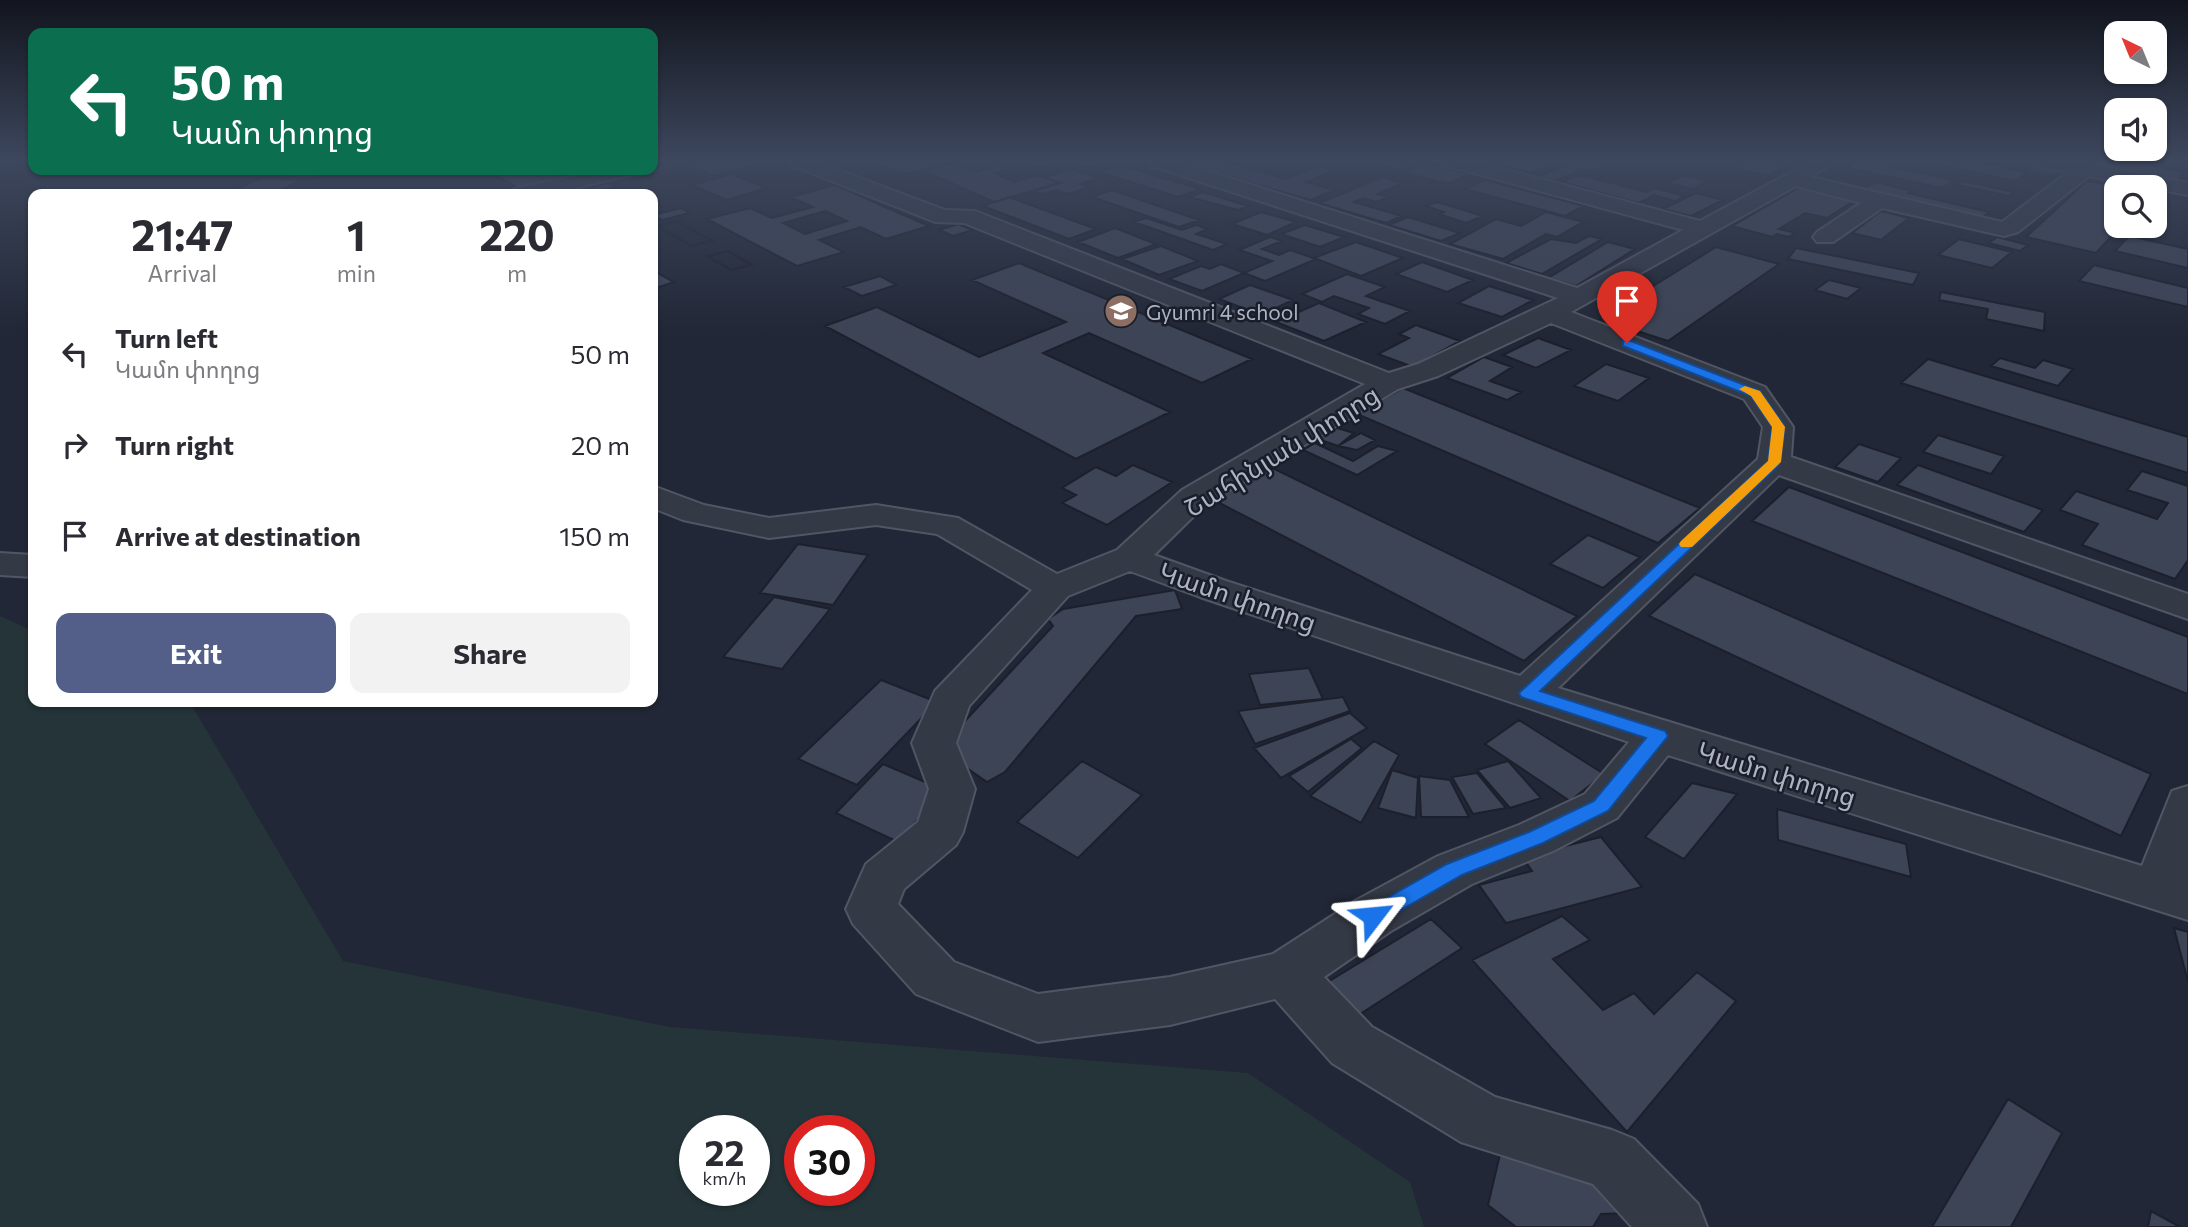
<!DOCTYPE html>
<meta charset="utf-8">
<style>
:root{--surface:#fff;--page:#f2f2f3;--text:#2b2b33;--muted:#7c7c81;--accent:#535f89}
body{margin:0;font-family:Commissioner,"Noto Sans Armenian",sans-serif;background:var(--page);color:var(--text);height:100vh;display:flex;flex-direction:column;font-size:26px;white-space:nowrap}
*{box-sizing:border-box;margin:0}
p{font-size:23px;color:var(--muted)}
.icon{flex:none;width:38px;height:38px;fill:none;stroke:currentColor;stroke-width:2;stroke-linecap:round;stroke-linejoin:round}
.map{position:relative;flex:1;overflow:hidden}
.details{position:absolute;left:28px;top:189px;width:630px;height:518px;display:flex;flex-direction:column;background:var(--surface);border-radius:14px;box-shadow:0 2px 5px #0004}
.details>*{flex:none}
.hud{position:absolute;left:28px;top:28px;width:630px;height:147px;border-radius:14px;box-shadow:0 2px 5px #0004;background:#0b6e4f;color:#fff;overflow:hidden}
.needle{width:46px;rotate:317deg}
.buttons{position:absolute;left:2104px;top:21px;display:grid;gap:14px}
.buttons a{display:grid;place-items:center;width:63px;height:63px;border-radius:14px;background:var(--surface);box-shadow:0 2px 5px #0004;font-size:35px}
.speed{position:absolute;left:679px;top:1115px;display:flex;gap:14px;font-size:35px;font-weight:700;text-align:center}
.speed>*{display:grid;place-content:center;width:91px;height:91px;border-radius:50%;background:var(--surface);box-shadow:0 2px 5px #0004;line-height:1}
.speed small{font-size:18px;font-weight:400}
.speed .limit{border:10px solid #d22;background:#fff;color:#111}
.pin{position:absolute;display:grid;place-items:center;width:60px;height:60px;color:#fff;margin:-72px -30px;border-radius:50% 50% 50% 0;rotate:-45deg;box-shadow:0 0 7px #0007}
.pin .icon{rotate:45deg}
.me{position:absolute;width:77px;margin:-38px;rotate:61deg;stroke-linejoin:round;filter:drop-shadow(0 0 5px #0008)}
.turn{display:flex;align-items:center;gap:24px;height:147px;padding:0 28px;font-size:32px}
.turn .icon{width:91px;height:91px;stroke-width:2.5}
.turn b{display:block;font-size:49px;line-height:60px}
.eta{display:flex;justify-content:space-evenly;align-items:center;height:119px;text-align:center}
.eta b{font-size:42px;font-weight:700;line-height:49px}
.cta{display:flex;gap:14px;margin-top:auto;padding:14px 28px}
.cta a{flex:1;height:80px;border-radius:14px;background:var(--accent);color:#fff;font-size:28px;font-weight:700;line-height:80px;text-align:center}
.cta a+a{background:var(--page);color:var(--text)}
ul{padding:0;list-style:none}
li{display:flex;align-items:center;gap:21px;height:91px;padding:0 28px}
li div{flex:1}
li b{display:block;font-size:26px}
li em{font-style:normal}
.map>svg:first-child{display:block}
.green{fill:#243438;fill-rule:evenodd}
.building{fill:#3d4456;stroke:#1c202d;stroke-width:2;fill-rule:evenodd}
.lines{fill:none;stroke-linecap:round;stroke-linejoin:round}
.minor-casing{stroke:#515664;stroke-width:4}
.minor{fill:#343946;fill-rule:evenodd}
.route{fill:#1a73e8;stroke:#114b97;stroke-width:2}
.slow{fill:#f59e0b}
.labels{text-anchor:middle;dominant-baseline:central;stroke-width:5;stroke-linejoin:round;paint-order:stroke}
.far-poi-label{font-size:21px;fill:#aeb3c3;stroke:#1a1e2b;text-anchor:start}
.street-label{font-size:26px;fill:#aeb3c3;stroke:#1a1e2b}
</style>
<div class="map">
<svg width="2188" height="1227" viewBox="0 0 2188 1227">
<rect width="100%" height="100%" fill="#212736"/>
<path class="green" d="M0,616l33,15v71h152l6,2 152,257 327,66 578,46 162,109 14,45h-1424zM695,1130h59v60h-59zM800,1130h59v60h-59z"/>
<path class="building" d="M699,161h51l8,3 -44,12 -29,-11z
M871,161h52l13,5 -32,8z
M990,161l19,8 -15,4 20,9 24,-7 21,8 -65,19 -70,-31 32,-8 21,9 16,-5 -11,-4z
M1018,161h48l-25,8z
M1068,161h41l-20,7z
M1175,161h46l65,18 32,-13 17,4 -29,12 28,8 -23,10z
M1367,161h54l-21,9z
M1485,161h50l17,4 -21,8z
M1575,161h40l-23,10 -8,-2 -29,12 -18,-4z
M1749,161h14l24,5 -19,10 -33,-8z
M1857,161h30l7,1 -6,4 65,14 -10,8 -96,-20z
M1941,161h31l55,11 -12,9 -79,-17z
M2035,161h3l27,5 -10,10 -30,-6z
M2048,161h79l58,11 -13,14z
M1426,163l42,11 -20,10 -44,-12z
M1121,165l79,24 -22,8 -79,-25z
M1072,169l27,9 -19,6 9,3 -21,7 -12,-4 -13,4 -10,-3 28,-8 -17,-6z
M283,170h28l19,1 -15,7 -44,-2z
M487,170h63l13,7 -45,11z
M731,174l36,14 -40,12 -35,-15z
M1580,175l67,17 7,-4 31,8 -10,5 -21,-6 -15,8 -77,-21z
M1683,175l25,6 -15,8 -26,-6z
M1382,177l21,6 -25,11 11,3 -13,5 -13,-4 -9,4 48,14 -16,7 -67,-20z
M261,178l41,2 -29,14h-47z
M1485,180l99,26 -19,10 -100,-27z
M1963,181l51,11 -5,4 -51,-11z
M2087,181l32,6h-3v39h5l-25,27 -70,-16z
M1876,182l35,9 -3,2 81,19 -12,9 -119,-28z
M609,183l6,4 -19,5 5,2h-45l-4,-2 27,-6 9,2z
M1805,184l55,13 -33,21 -22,-5 -26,16 17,4 -8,4 -11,-3 -5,3 -40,-11z
M835,185l94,41 -43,13 -25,-12 -42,13 25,12 -47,14 -90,-47 43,-11 22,10 41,-11 -23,-10zM825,211l22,10 -42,13 -22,-11z
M1112,190l87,30 -20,7 -87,-30z
M1203,192l45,14 -10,4 -49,-13z
M1696,193l27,7 -32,16 -28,-7z
M1009,197l87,32 -27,10 -86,-33z
M1437,202l46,14 -17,7 -27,-9 5,-2 -18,-6z
M681,208l8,5 -27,7 -9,-5z
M1881,211l28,7 -28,22 -29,-7z
M1261,212l35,10 -29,13 -35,-11z
M1546,212l37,10 -26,15 -11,-3 -43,25 -53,-15 46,-25 25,7z
M1408,217l52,16 -19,8 -52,-16z
M1146,218l36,12 14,-5 12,4 -12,5 31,10 -14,6 -79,-28z
M675,221l36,19 -20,6 -35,-20z
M677,221l35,20 -20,5 -34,-20z
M958,224l15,6 -20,6 -14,-6z
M1305,225l39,12 -24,10 -39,-13z
M1115,228l41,16 -38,14 -40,-16z
M1589,236l13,3 -60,35 -36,-11 45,-24 25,4z
M2129,236l59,13v19l-73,-17z
M1270,237l12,4 -20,8 17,6 11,-5 26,9 -51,22 -21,-8 28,-12 -33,-11z
M1997,237l31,8 -8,6 -31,-8z
M1959,239l53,13 -20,16 -54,-13z
M1356,242l47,16 -42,18 -47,-18z
M1608,242l27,7 -59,37 -28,-8z
M1161,246l37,15 -39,14 -37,-16z
M1716,247l63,17 -111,77 -68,-22z
M1796,248l123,25 -6,12 -125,-26z
M727,251l24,14 -20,5 -23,-13z
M728,251l24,13 -20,6 -25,-14z
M1422,262l51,18 -26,12 -51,-18z
M1019,263l233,96 -50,24 -113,-50 -46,20 127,59 -94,47 -251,-133 52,-19 102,50 87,-35 -94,-42z
M1221,264l23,9 -42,18 -33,-12 32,-13 9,3z
M2094,265l94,23v19l-109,-26z
M654,271l20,11 -21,7z
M1347,274l38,13 -19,9 44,15 -25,13 -27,-10 11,-6 -35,-12 -12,6 -20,-8z
M880,276l16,9 -34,11 -18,-9z
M1829,280l32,8 -14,11 -32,-9z
M1250,285l43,15 -32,15 -42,-16z
M1489,286l44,14 -31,17 -44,-14z
M1941,292l104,20 -1,19 -58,-12 2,-10 -49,-9z
M1319,303l47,19 -42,19 -48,-19z
M1416,325l44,16 -47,26 -35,-13 31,-16 -10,-4z
M1538,338l33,12 -35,18 -33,-13z
M1484,357l28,10 -22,14 31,11 -14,8 -60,-22z
M2000,358l35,10 8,-8 30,9 -15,17 -67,-20z
M1928,359l260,78v36l-287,-90z
M1606,364l43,14 -31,23 -44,-15z
M1403,388l297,120 -42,35 -301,-129z
M1337,428l17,5 -16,13 -23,-8z
M1361,433l14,7 -18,10 -19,-4z
M1938,435l66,21 -13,18 -68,-22z
M1315,443l38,18 25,-15 19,5 -40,24 -54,-25z
M1859,444l42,14 -23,24 -43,-15z
M1133,465l39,17 -65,43 -45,-22 14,-8 -14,-7 34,-21 20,9z
M1918,465l125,45 -19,22 -127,-47z
M1268,466l309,150 -53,45 -314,-163z
M2142,471l46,15v74l-13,19 -93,-34 16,-21 -38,-14 16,-19 81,28 11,-16 -41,-13z
M1789,487l399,150v57l-436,-173z
M1588,535l52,22 -37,31 -53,-24z
M798,544l70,11 -35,50 -73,-12z
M1695,574l456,200 -30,62 -472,-220z
M1175,590l7,19 -46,7 -131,156 -18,10 -36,-25 2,-23 100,-108 -5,-7 15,-10z
M774,597l56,12 -48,60 -59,-12z
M1309,668l14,31 -63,6 -11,-31z
M881,680l56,22 -80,83 -59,-26z
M1343,697l7,14 -95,33 -17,-33z
M1350,713l17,15 -86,50 -27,-30z
M1519,720l85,54 -34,27 -85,-57z
M1351,739l11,9 -54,44 -19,-16z
M1374,741l25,14 -38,68 -51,-27z
M1082,761l60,34 -64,63 -61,-36z
M1508,761l33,37 -31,10 -33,-38z
M883,764l61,26 -46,52 -62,-29z
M1392,770l26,8 -2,40 -38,-10z
M1477,773l29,35 -33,6 -21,-37z
M1419,776l31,4 19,37h-48z
M1692,783l45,11 -53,65 -39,-22z
M1777,809l129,35 5,33 -133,-37z
M1601,837l41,50 -136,36 -27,-38 53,-14 -10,-14z
M1562,916l28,24 -37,19 50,51 31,-17 20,21 43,-42 39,29 -109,131 -155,-172z
M1431,919l31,29 -108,70 -31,-33z
M2174,928l14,4v50z
M2008,1099l54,34 -51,94h-79z
M1502,1146l126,53 -1,14 -26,1 -8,13h-77l-28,-22z
M2151,1211l29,16h-32z"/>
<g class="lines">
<defs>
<path id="minor" d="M653,161h24l-3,4 -21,5z
M788,161h27l130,49 30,1 414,162 29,-9 140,-66 -409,-133 -3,-4h30l401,127 106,-58 -239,-65 -3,-4h32l227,60 112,-60h24l-25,16 191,45 66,-50 -32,-7 -3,-4h40l115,22v12l-99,-19 -71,56 -14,4 -122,-28 -49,34h-16l-4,-5 4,-5 44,-29 -65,-17 -225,126 194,75 28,40 -2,30 397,137v25l-409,-144 -221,213 584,178 30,-75 16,-5v134l-520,-165 -51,63 -64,33 -81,33 -81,47 -67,46 48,50 123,70 117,33 22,9 64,65 9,23h-75l-39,-43 -132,-42 -129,-79 -57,-64 -105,26 -132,17 -122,-48 -63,-70 -7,-15 20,-45 52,-42 11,-33 -17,-46 23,-52 97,-101 -95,-56 -61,-9 -107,13 -86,-18 -30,-12v-22l51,19 65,13 107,-13 82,13 99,56 60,-24 65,-60 183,-106 -401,-161 -29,-1 -144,-57zM1551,323l193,76 19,28 -5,32 -238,217 -294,-95 -72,-26 52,-51 192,-115 40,-13zM1130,571l70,26 429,145 -44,52 -66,31 -81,31 -83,45 -82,53 -103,23 -132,17 -84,-32 -56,-58 6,-15 52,-44 7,-13 12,-43 -19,-46 13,-37 99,-110z
M602,170h36l-3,4 -86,20h-38l3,-5z
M0,553l33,2v22l-33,-2z"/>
</defs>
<use href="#minor" class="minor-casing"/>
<use href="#minor" class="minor"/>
</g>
<linearGradient id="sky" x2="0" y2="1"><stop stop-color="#12151e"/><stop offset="0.48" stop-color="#3d475d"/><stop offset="1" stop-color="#3d475d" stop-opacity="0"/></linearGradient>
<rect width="2188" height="333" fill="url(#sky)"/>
<path class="route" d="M1623,341h8l129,50 25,36 -6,38 -239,226 125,40 3,5 -60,75 -65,32 -81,32 -82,47 -7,2 -7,-2 -3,-6 3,-6 81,-46 82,-32 65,-31 52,-63 -125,-41 -2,-4 249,-232 4,-34 -21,-31 -128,-50z"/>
<path class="slow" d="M1745,386l15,5 25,36 -4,35 -89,85h-11l-2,-3 2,-3 87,-80 4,-34 -21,-31 -12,-7z"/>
<defs>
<symbol id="school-disc" viewBox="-11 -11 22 22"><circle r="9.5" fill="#8d6e63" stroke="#1a1e2b"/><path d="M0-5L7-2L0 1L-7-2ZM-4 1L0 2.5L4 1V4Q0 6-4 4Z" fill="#fff"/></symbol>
</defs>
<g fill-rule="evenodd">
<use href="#school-disc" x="1102" y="292" width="38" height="38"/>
</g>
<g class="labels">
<g class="far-poi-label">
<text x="1146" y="311">Gyumri 4 school</text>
</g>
<g class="street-label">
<text transform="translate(1281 450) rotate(-32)">Շահինյան փողոց</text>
<text transform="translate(1238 596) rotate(19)">Կամո փողոց</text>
<text transform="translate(1777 773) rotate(17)">Կամո փողոց</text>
</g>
</g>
</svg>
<div class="buttons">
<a><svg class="needle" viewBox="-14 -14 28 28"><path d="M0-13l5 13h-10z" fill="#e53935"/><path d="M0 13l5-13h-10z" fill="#7c7c81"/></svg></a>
<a><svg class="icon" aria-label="sound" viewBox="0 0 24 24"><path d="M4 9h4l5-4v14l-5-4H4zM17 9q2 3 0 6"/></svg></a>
<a><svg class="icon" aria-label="search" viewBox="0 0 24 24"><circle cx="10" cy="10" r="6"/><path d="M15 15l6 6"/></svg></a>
</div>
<div class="speed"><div>22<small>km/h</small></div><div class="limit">30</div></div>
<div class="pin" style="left:1627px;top:343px;background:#d93025"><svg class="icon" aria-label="arrive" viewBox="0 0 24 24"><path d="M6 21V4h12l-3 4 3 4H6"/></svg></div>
<svg class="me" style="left:1373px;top:916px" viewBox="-20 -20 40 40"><path d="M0-17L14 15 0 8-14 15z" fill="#1a73e8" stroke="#fff" stroke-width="4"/></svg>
<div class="hud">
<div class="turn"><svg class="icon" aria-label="left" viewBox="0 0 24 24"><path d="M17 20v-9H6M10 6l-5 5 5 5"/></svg><div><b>50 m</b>Կամո փողոց</div></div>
</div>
<section class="details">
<div class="eta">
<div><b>21:47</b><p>Arrival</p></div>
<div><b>1</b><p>min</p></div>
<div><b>220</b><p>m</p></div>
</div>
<ul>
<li><svg class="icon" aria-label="left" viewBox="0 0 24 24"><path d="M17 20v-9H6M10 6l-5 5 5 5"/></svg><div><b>Turn left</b><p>Կամո փողոց</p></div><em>50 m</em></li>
<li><svg class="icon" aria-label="right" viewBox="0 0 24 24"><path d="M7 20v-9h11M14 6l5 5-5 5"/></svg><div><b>Turn right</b></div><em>20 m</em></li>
<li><svg class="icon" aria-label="arrive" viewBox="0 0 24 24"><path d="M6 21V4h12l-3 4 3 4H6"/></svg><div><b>Arrive at destination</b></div><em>150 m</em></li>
</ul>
<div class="cta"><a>Exit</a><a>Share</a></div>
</section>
</div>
